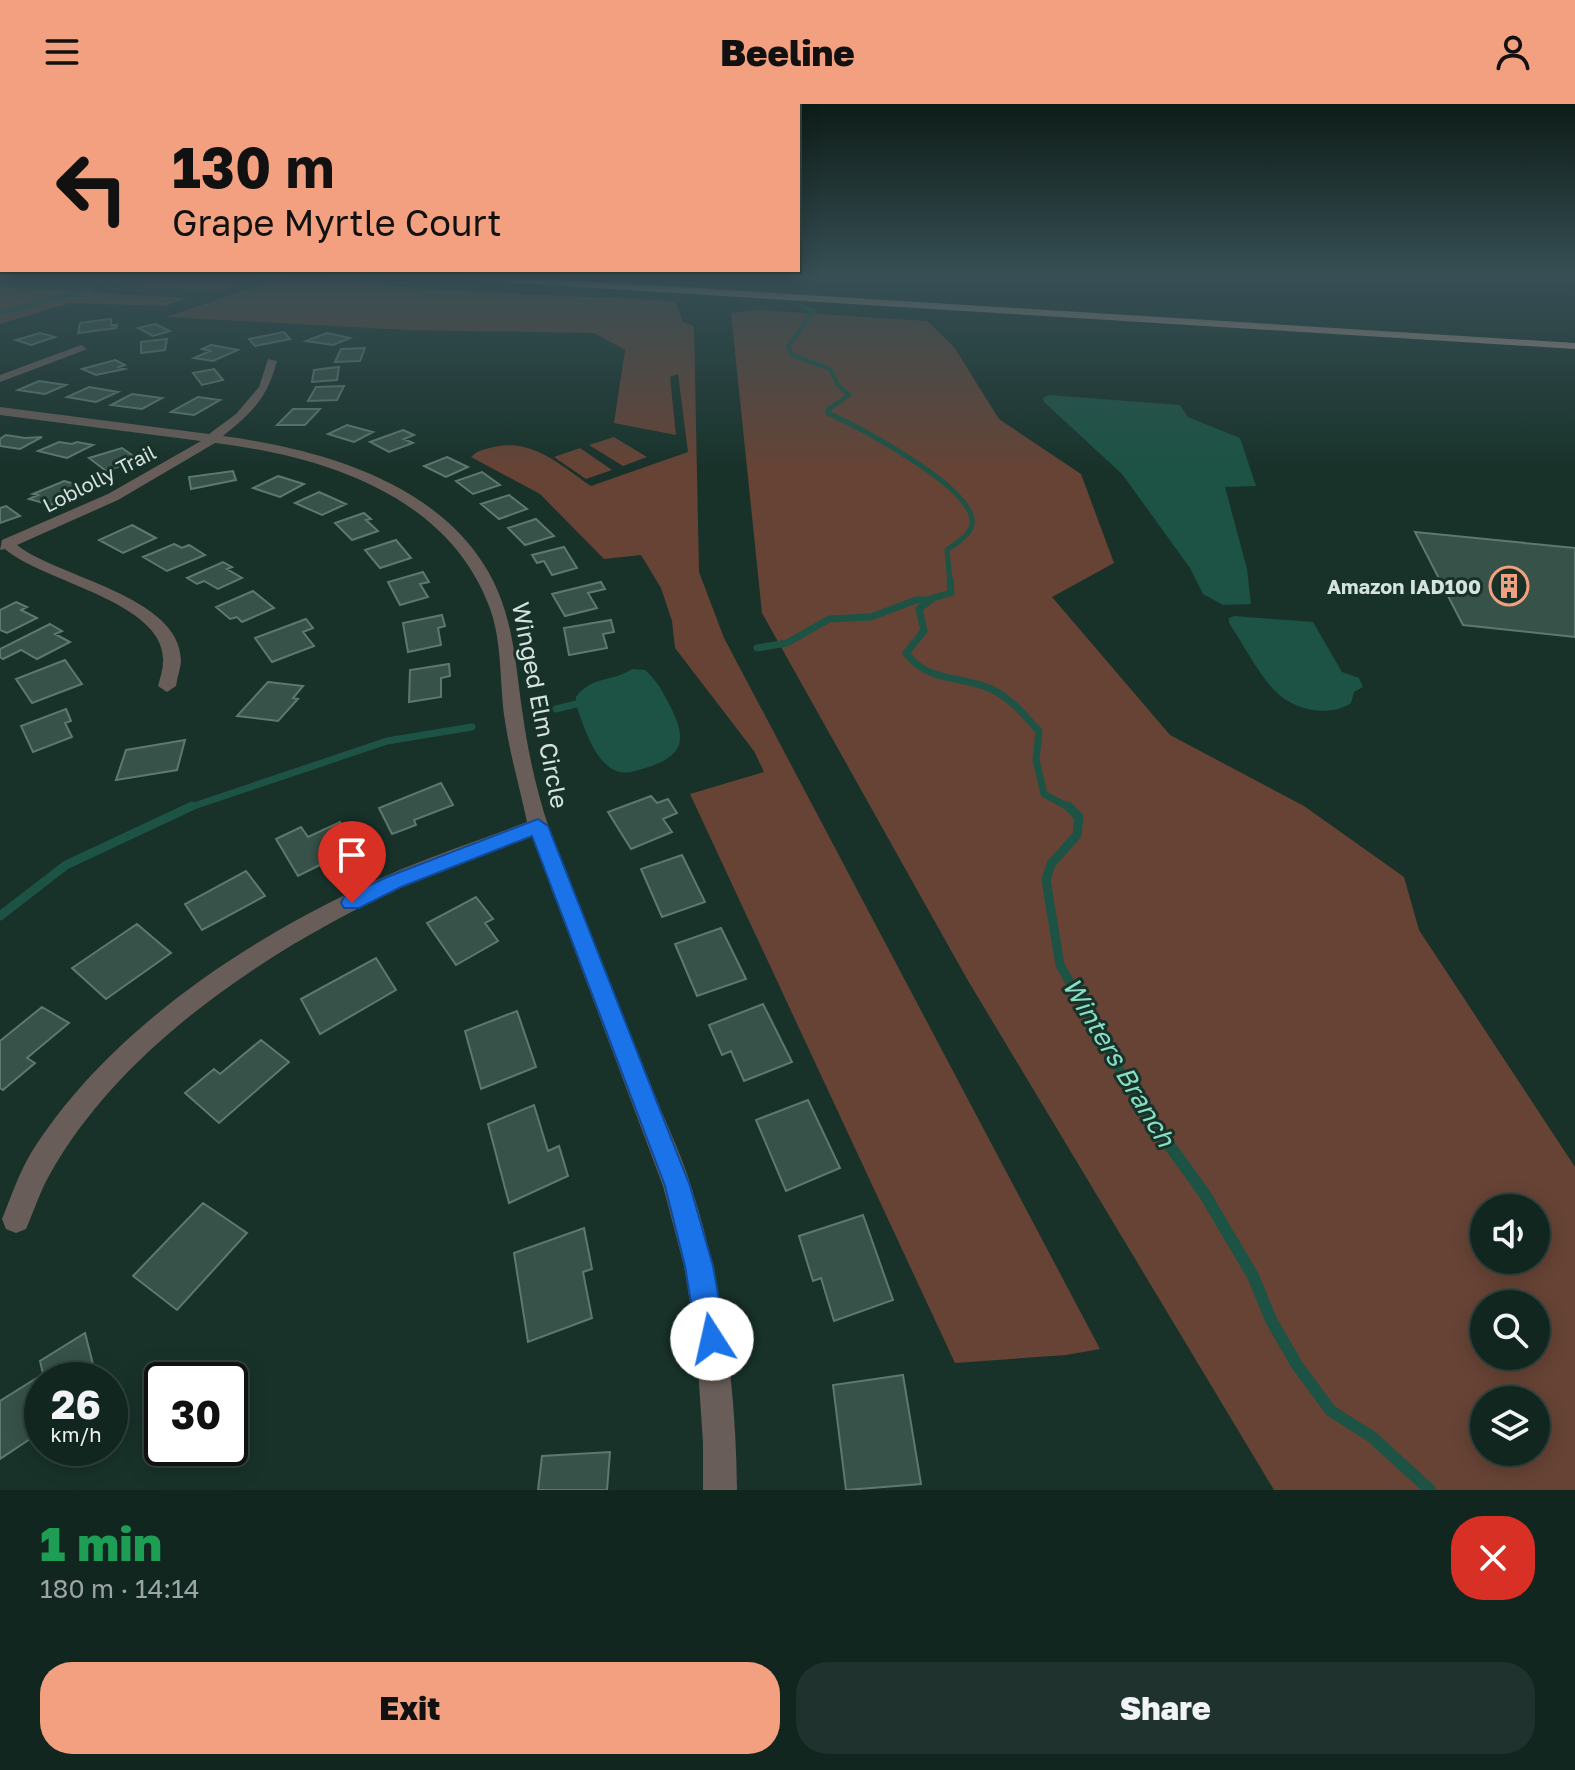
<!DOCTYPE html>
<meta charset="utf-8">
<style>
:root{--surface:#122620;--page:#1f322d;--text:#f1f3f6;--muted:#9ca5a5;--line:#31433e;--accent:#f2a07f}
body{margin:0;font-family:"Golos Text",sans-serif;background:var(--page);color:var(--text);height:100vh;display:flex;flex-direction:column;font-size:30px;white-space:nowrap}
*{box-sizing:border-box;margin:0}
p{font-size:26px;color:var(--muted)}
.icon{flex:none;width:44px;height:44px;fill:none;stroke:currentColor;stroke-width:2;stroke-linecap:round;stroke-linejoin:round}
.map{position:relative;height:1386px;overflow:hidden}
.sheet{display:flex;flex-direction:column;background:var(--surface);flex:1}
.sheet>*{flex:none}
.banner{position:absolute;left:0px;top:0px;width:800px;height:168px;box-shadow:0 4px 20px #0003,0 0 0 2px var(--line);background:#f2a07f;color:#111;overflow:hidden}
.buttons{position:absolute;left:1470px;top:1090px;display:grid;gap:16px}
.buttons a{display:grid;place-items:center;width:80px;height:80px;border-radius:50%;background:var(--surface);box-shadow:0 4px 20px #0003,0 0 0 2px var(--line);font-size:40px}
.speed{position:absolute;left:24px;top:1258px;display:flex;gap:16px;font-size:40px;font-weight:700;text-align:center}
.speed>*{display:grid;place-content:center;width:104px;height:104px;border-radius:50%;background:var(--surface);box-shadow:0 4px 20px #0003,0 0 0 2px var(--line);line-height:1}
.speed small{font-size:20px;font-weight:400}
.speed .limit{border:4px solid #111;border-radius:12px;background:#fff;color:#111}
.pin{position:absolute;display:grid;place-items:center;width:68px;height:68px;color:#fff;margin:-82px -34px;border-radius:50% 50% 50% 0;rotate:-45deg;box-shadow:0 0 8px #0007}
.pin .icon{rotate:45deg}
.me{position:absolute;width:88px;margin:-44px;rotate:350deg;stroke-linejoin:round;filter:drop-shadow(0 0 6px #0008)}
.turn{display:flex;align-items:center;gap:28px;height:168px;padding:0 40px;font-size:36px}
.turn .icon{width:104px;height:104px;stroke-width:2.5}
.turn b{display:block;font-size:56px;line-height:68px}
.round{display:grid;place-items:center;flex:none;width:84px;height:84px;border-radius:32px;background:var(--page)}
.headline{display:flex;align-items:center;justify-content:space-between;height:136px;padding:0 40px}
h1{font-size:48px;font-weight:800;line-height:60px;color:#1e9e55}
.button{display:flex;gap:16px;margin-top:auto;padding:16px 40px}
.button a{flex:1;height:92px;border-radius:32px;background:var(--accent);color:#111;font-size:32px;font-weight:800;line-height:92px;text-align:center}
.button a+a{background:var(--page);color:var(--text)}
header{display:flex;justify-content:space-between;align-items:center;height:104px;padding:0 40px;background:var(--accent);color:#111;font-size:36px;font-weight:800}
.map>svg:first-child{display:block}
.green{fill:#664335;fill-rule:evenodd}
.water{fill:#1c5344}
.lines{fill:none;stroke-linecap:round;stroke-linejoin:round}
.stream-far4{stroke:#1c5344;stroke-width:4}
.stream-far3{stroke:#1c5344;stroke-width:5}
.stream-far2{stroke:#1c5344;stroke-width:7}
.stream-far1{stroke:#1c5344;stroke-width:9}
.stream{stroke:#1c5344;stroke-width:12}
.building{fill:#375249;stroke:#5d796f;stroke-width:2}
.minor{fill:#685d58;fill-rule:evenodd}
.trunk{fill:#ae968c;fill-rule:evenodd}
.route{fill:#1a73e8;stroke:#114b97;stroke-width:2}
.labels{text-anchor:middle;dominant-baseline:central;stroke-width:6;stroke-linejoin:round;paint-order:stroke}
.far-street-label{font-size:20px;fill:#d4e3de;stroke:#18322a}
.far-poi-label{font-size:20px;font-weight:bold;fill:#d4e3de;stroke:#18322a;text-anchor:end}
.street-label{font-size:24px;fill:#d4e3de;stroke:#18322a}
.water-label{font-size:26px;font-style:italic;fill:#87dec3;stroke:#18322a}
</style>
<header><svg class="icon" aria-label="menu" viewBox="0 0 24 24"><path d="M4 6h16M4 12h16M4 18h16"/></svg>Beeline<svg class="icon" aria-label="person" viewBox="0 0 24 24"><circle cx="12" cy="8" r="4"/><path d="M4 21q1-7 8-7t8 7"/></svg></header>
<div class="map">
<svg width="1575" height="1386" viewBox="0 0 1575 1386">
<rect width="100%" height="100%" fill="#18322a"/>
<path class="green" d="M0,173h251l7,1 -38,13 -152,-10h-68z
M310,174l128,12 237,11 8,21 11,4 5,246 25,66 376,711 -34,6 -111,8 -265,-569 74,-22 -10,-21 -79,-103 -3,-27 -11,-33 -20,-33 -37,4 -64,-65 -69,-37c7,-7 14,-8 23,-10 39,-9 67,19 97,39l97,-34 -10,-78 -8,3 6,58 -62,-12 11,-73 -31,-17 -186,-3 -242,-13 106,-36z
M0,183l188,11 -23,8 -95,-3 -70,21z
M759,206l168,11 27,26 45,72 82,55 33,89 -62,34 118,138 134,71 100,71 15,53 156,237v323h-301l-307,-511 -205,-366 -31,-300zM1536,1104v52h-52v-52zM1536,1200v52h-52v-52zM1536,1296v52h-52v-52z
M614,333l33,20 -24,9 -34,-21z
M580,344l32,22 -26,9 -32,-22z"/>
<path class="water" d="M1049,291l131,10 8,12 52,21 16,48 -31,1 22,82 4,35 -28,1 -20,-11 -13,-26 -68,-94 -78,-72 -1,-4z
M1234,512l79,6 29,50 17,6 4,9 -9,5 -3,11c-22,15 -58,7 -76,-12 -18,-19 -31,-46 -46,-68v-5z
M632,565l13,1c10,9 16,18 22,30 20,37 21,56 -25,69 -10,3 -20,6 -30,0 -20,-13 -28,-43 -36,-64v-8c15,-21 37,-15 56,-28z"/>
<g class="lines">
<path class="stream-far4" d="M106,178l10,-5
M801,202l13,5 -26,35 4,9 38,14 8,16 11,10 -21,15
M0,209l90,-23"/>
<path class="stream-far3" d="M830,304l-2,5c28,13 149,75 144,111 -2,12 -16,19 -25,26l3,32"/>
<path class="stream-far2" d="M950,476l1,13 -18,5 -14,11 5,22 -18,22c22,30 54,22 85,36 20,9 34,27 48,42l-3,29 8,34 26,14
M757,544l30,-5 42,-24 42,-2 45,-17h13
M556,605l20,-5
M188,704l199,-67 85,-14"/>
<path class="stream-far1" d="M1068,702l11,11 -2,18 -26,29 -5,16 14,85 79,139
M0,812l66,-51 126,-59"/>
<path class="stream" d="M1138,998l66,91 49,83 18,44 26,45 34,46 41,26 58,53"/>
</g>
<path class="building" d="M111,215v6h6l-1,3 -38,5 2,-10z
M155,220l15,7 -17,5 -15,-8z
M284,228l6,7 -35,7 -6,-7z
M40,229l15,4 -24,8 -15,-5z
M327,229l23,5 -17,7 -27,-4z
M167,235l-2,11 -24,3v-11z
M211,241l27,5 -25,11 -19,-3 16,-7 -8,-2z
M365,244l-5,13 -25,1 6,-13z
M115,256l10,5 -6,2 6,2 -29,6 -14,-6z
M339,263l-2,13 -25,2 2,-12z
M214,265l9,11 -21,5 -9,-12z
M39,277l27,4 -21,9 -27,-4z
M344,282l-7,14 -29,1 8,-14z
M89,283l29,5 -22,10 -29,-5z
M132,290l30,4 -20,11 -31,-4z
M198,293l22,3 -26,15 -23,-3z
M293,305h27l-15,16h-28z
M347,321l26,7 -19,10 -26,-8z
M403,326l11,5 -10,4 9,4 -24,9 -19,-10z
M6,331l19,3 17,-1 -22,12 -20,-3v-7z
M59,338l13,2 5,-2 16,3 -26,13 -29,-7z
M122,344l17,12 -33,11 -17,-13z
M447,353l21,10 -22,10 -22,-11z
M233,367l3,9 -45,9 -2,-12z
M482,368l18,13 -27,9 -17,-13z
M278,372l26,8 -24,13 -27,-9z
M64,377l22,6 -35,18 -22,-6 9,-4 -5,-1z
M319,388l27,12 -24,11 -27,-12z
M509,391l18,14 -28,10 -18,-15z
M6,402l14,10 -20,7v-15z
M364,409l7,6 -5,1 12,11 -26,9 -17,-17z
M536,415l18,17 -29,9 -17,-17z
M132,421l24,13 -33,15 -24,-13z
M1415,428l160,16v89l-112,-12z
M396,436l15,18 -31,10 -15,-18z
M174,440l8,4 7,-3 16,10 -38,16 -24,-14z
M564,443l13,21 -25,7 -8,-14 -7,2 -5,-8z
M223,458l9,5 -5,2 15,9 -24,11 -14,-8 -7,3 -10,-6z
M423,468l6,10 -9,2 8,13 -28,8 -12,-23z
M601,478l4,7 -17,4 9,15 -32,8 -13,-22z
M253,487l21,17 -32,14 -5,-5 -7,2 -14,-12z
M16,498l11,5 -6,3 16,8 -30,15 -7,-3v-20z
M442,511l3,11 -7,2 3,17 -33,7 -5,-29z
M306,515l7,9 -10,4 11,14 -42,16 -17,-24z
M611,516l3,12 -11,2 4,14 -38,7 -5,-27z
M50,520l12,7 -7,3 15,8 -33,17 -16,-9 -18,9 -3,-2v-8z
M65,556l17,24 -50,19 -16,-24z
M449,560l1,12 -9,2v19l-32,5 1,-32z
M268,578l35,4 -10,12 5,1 -20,22 -41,-5z
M66,605l5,12 -6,2 7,14 -39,15 -12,-26z
M185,636l-8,30 -61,10 10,-30z
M441,679l12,22 -39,15 2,5 -24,9 -13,-26z
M651,692l6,7 11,-4 9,14 -14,6 9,13 -41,17 -23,-37z
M340,718l16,25 -58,29 -22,-37 25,-12 7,10z
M682,751l23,47 -43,15 -21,-48z
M246,767l19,25 -63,34 -17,-26z
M476,793l17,22 -8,4 13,18 -42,24 -29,-42z
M137,820l34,29 -65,46 -34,-31z
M721,824l25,51 -49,17 -22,-52z
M376,854l20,32 -76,44 -19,-35z
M763,900l29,58 -48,19 -13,-30 -9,4 -13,-30z
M42,903l27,16 -42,35 8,5 -32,27 -3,-2v-47z
M517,907l19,56 -55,22 -16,-58z
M261,936l28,22 -70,61 -34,-30 29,-24 6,5z
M808,996l32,68 -54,23 -30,-71z
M534,1001l14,46 11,-5 9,30 -59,27 -21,-79z
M203,1099l44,30 -70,77 -44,-34z
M863,1111l30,85 -59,21 -13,-43 -8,3 -14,-45z
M584,1124l8,41 -9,3 9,46 -64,24 -14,-89z
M85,1229l12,47h-55v51l-42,28v-58l43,-27 -3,-13z
M903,1271l18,109 -75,6 -13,-105z
M610,1348l-3,38h-69l4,-34z"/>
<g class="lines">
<path class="minor" d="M81,241l5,3 -1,2 -85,32v-7z
M268,255l9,2c-10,37 -24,51 -54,75 89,12 197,41 253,117 38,51 38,104 47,163 5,36 14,77 26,112 31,92 72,182 108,272 12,30 26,59 35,89 31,98 44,198 45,301h-34v-47l-7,-104 -12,-73 -21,-80 -131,-349c-40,15 -80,28 -119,45 -135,61 -289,160 -363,292 -10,17 -16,37 -24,55l-10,4 -10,-4 -4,-10c9,-22 17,-46 29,-66 81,-129 233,-226 371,-284 41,-17 83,-31 125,-47 -7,-34 -17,-67 -22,-101 -6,-38 -2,-79 -16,-115 -42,-112 -168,-150 -274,-163l-97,57 -101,45c41,33 165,51 164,117 -1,8 -4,16 -5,24l-9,6 -9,-6c2,-8 5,-16 5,-24 4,-60 -121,-80 -158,-113l-5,1 2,-10 106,-46 93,-53 -201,-26v-8l209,27 27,-20 23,-27z"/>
<path class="trunk" d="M461,173h57l1057,66v6l-1109,-69z"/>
</g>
<linearGradient id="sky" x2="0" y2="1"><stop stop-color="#0d1c17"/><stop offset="0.47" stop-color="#374f55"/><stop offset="1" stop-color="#374f55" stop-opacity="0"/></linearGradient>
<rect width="1575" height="367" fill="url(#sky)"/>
<path class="route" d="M538,715l10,7 142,360 23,80 13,73 -4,10 -10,4 -11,-4 -4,-10 -12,-73 -20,-80 -133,-350 -131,51 -42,21h-15l-3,-5 3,-6 43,-20z"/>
<defs>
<symbol id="building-ring" viewBox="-11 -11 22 22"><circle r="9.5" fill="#18322a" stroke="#f2a07f" stroke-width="1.5"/><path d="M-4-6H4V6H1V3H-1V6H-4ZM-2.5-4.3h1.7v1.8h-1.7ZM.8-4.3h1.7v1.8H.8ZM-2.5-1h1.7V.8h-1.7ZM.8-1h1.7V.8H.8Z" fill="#f2a07f"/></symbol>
</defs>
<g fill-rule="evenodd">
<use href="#building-ring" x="1487" y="460" width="44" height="44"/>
</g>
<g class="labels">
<g class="far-street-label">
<text transform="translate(99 374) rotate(-27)">Loblolly Trail</text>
</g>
<g class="far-poi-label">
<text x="1481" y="482">Amazon IAD100</text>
</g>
<g class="street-label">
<text transform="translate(541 601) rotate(79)">Winged Elm Circle</text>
</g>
<g class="water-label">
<text transform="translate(1119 958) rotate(59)">Winters Branch</text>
</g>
</g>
</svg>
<div class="buttons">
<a><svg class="icon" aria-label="sound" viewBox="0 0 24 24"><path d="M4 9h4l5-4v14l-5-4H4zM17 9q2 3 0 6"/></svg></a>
<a><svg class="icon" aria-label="search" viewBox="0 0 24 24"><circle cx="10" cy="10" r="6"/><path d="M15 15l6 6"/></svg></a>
<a><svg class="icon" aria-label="layers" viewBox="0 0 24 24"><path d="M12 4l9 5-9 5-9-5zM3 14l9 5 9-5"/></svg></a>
</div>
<div class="speed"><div>26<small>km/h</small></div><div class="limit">30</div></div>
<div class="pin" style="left:352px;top:799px;background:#d93025"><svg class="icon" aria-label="arrive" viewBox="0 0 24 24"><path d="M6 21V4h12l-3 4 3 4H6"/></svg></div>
<svg class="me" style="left:712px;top:1235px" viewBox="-20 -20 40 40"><circle r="19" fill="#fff"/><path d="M0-13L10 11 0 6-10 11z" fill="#1a73e8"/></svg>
<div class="banner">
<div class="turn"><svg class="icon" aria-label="left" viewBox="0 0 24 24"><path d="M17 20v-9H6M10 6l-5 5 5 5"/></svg><div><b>130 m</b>Grape Myrtle Court</div></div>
</div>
</div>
<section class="sheet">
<div class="headline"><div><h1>1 min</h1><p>180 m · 14:14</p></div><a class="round" style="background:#d93025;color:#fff"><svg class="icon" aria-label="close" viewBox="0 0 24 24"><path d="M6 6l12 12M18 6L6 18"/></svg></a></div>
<div class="button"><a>Exit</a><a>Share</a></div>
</section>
